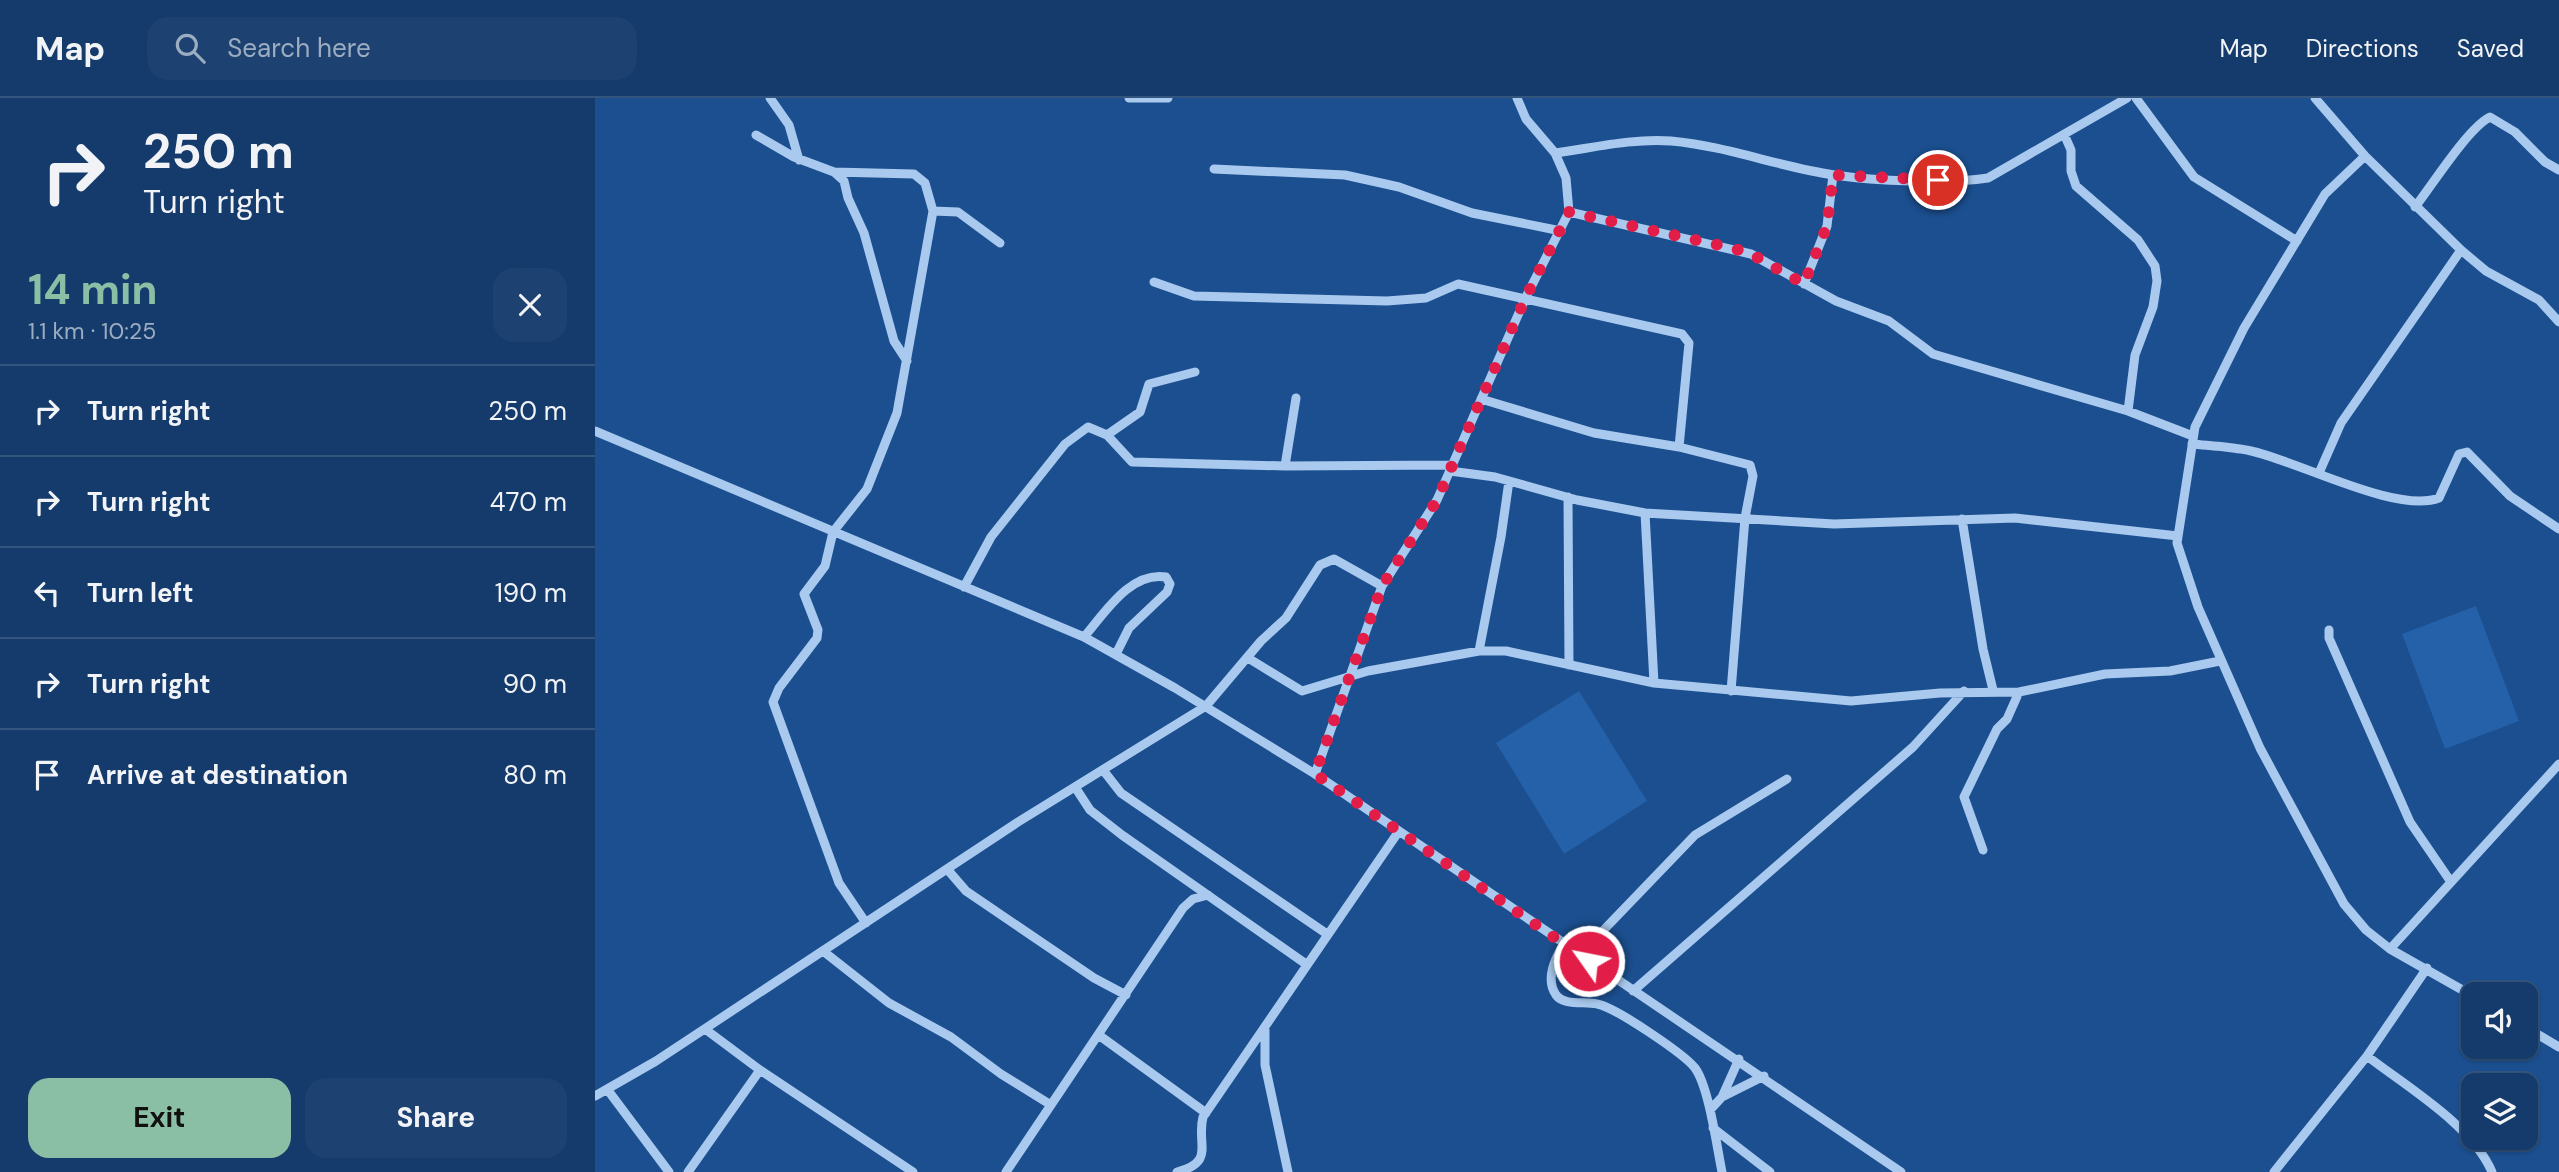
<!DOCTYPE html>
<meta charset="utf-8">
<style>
:root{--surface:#143b6b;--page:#1d4271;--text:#f1f3f6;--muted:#9dadc1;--line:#33557e;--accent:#8abfa5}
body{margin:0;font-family:"DM Sans",sans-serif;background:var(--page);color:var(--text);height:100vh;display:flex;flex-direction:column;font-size:26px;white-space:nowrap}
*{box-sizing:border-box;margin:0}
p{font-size:23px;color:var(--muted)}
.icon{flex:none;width:38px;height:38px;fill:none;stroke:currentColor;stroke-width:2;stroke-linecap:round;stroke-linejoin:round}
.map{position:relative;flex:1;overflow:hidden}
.sheet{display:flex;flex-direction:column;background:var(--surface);width:595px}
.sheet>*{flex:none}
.guide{background:#143b6b;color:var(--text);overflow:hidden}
.buttons{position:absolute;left:1866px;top:884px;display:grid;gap:14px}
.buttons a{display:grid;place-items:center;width:77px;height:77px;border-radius:14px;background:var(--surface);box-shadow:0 2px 5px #0004,0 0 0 2px var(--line);font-size:35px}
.pin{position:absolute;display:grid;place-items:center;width:60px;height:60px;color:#fff;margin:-30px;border:4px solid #fff;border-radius:50%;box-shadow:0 2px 7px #0007}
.me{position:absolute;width:77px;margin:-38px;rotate:303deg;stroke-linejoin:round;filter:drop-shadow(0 0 5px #0008)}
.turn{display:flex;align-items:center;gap:24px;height:147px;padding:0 28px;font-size:32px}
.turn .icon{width:91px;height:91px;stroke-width:2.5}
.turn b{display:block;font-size:49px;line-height:60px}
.round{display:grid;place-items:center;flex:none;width:74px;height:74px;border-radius:21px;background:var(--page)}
.overview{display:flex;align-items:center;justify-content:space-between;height:119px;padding:0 28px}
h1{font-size:42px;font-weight:700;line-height:52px;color:var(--accent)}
.cta{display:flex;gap:14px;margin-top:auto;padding:14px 28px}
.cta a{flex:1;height:80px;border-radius:21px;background:var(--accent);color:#111;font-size:28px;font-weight:700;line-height:80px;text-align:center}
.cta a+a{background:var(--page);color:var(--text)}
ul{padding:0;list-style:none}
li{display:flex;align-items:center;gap:21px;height:91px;padding:0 28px;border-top:2px solid var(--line)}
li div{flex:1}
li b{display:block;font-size:26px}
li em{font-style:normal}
header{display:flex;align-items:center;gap:42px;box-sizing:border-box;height:98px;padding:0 35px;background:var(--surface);border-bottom:2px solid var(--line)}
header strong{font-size:33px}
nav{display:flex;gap:38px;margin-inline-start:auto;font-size:24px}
.search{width:490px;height:63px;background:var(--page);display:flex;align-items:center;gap:18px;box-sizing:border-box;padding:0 24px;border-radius:21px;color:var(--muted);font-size:26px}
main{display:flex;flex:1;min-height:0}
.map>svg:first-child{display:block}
.green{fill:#2461a8}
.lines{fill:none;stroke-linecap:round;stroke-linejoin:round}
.minor{stroke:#a9c9ee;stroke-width:9}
.route{stroke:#e11d48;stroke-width:12;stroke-dasharray:0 21.6}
</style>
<header>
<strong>Map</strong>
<div class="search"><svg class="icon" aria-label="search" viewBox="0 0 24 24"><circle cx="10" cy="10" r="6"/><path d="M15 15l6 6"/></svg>Search here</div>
<nav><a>Map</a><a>Directions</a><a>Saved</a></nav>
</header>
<main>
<section class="sheet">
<div class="guide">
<div class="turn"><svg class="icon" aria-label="right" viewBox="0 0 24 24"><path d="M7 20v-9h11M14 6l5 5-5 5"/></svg><div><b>250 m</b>Turn right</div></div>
</div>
<div class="overview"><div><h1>14 min</h1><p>1.1 km · 10:25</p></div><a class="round"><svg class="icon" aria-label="close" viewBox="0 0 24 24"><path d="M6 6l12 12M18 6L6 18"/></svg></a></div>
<ul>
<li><svg class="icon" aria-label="right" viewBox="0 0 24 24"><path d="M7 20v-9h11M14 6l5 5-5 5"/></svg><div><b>Turn right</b></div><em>250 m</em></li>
<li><svg class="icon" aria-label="right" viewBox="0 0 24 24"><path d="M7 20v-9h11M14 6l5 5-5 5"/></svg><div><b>Turn right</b></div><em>470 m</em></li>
<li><svg class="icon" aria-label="left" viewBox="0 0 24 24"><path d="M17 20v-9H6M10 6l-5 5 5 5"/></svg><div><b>Turn left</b></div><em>190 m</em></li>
<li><svg class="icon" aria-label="right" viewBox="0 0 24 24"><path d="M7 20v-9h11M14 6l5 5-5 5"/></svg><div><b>Turn right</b></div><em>90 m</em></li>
<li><svg class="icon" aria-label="arrive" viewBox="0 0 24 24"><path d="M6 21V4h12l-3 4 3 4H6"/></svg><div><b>Arrive at destination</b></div><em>80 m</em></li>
</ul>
<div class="cta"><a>Exit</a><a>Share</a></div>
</section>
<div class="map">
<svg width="1964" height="1074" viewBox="0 0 1964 1074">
<rect width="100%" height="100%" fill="#1b4f8f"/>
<path class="green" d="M1881,508l43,115 -74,28 -43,-115z
M984,593l68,110 -83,53 -68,-111z"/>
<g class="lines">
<path class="minor" d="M175,0l19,27 10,35
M534,0h39
M1541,0l58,79 103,64
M1720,0l50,58 96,94 25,21 53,29 20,22
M1469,36l7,16v21l5,15 62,54 17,26 2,15 -4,26 -18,48 -7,56
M161,37l38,22 40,15 80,2 11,9 8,28 -36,202 -30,76 -34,43 -8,34 -21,28 14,36 -1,8 -38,50 -6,14 66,181 27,40
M960,55c37,-5 78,-15 116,-12 56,5 108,26 163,34 41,6 114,9 154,3l139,-80
M1770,58l-40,38 -81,134 -49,99 -18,116 21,64 62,141 84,156 22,26 24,19 83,47
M619,71l131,6 54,12 73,26 89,18
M239,74l10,9 4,17 16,35 30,108 13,20
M1820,109c18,-23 53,-79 75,-90l25,15 30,30 14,8
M338,113l25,1 42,31
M974,114l182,42 85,47 53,20 44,33 195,57 65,25
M559,184l40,14 193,5 39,-3 32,-14 224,50 7,9 -10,104
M1209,186l23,-58 6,-51
M886,301l113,34 85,14 71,18 3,11 -8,42 -14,173
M0,333l489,206 91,51 140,86 586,398
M512,337l33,-23 9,-28 46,-12
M1597,346c20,2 40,3 59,7 47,10 145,63 188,47l20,-44 8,-2 43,44 49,33
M690,368l11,-68
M855,373l45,6 82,23 68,13 189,11 181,-6 163,18
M1724,375l22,-50 120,-173
M973,399l1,168
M1050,415l9,170
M1367,421l21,130 10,41
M369,489l27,-50 74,-93 23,-17 19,8 25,27 153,4 168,-1
M1734,532v8l81,184 41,60
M489,539c20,-23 46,-66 82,-60l4,7 -3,8 -38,36 -13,26
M884,553l22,-114 8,-56
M653,560l54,33 66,-20 111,-20h27l148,32 197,18 89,-8 79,-1 86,-18 65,-3 50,-10
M508,672l18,23 206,141
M720,676l67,-188 55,-86 88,-201 44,-87 -3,-34 -11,-25 -29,-34 -9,-21
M480,689l15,23 32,25 184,129
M1388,752l-19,-53 33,-68 10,-10 12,-27
M352,771l19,22 128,87 32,17
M968,847c-8,14 -18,34 -7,50 8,11 29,6 41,9 18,3 87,50 98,64 14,19 22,80 27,104
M1795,851l169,-185
M228,853l66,52 62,34 50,37 50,31
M994,863l6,-22 100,-104 92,-56
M1038,893l280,-244 51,-56
M1930,929l34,20
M110,931l55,41 153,102
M670,931v36l23,107
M505,938l106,77
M1772,958c40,31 105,69 125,116
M12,991l62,83
M0,998l61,-35 362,-239 188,-116 55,-65 25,-23 34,-53 14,-6 48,27
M1127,999l17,-38
M1115,1012l12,-13 42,-21
M1118,1030l57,44
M93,1074l72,-102
M411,1074l177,-264 10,-9 15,-4
M582,1074c39,-10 19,-28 26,-55l196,-286
M1679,1074l93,-116 60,-88"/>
</g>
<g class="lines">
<path class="route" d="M994,863l-274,-187 67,-188 55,-86 88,-201 44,-87 163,36 19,6 53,30 23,-58 6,-51 105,5"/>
</g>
</svg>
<div class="buttons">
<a><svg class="icon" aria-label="sound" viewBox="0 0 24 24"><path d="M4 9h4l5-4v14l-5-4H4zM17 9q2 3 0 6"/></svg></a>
<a><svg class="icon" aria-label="layers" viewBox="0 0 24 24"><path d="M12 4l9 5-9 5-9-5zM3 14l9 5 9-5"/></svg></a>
</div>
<div class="pin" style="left:1343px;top:82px;background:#d93025"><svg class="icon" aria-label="arrive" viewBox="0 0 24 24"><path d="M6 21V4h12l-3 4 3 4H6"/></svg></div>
<svg class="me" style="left:994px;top:863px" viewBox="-20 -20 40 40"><circle r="17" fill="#e11d48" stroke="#fff" stroke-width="3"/><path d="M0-11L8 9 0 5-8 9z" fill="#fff"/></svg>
</div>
</main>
